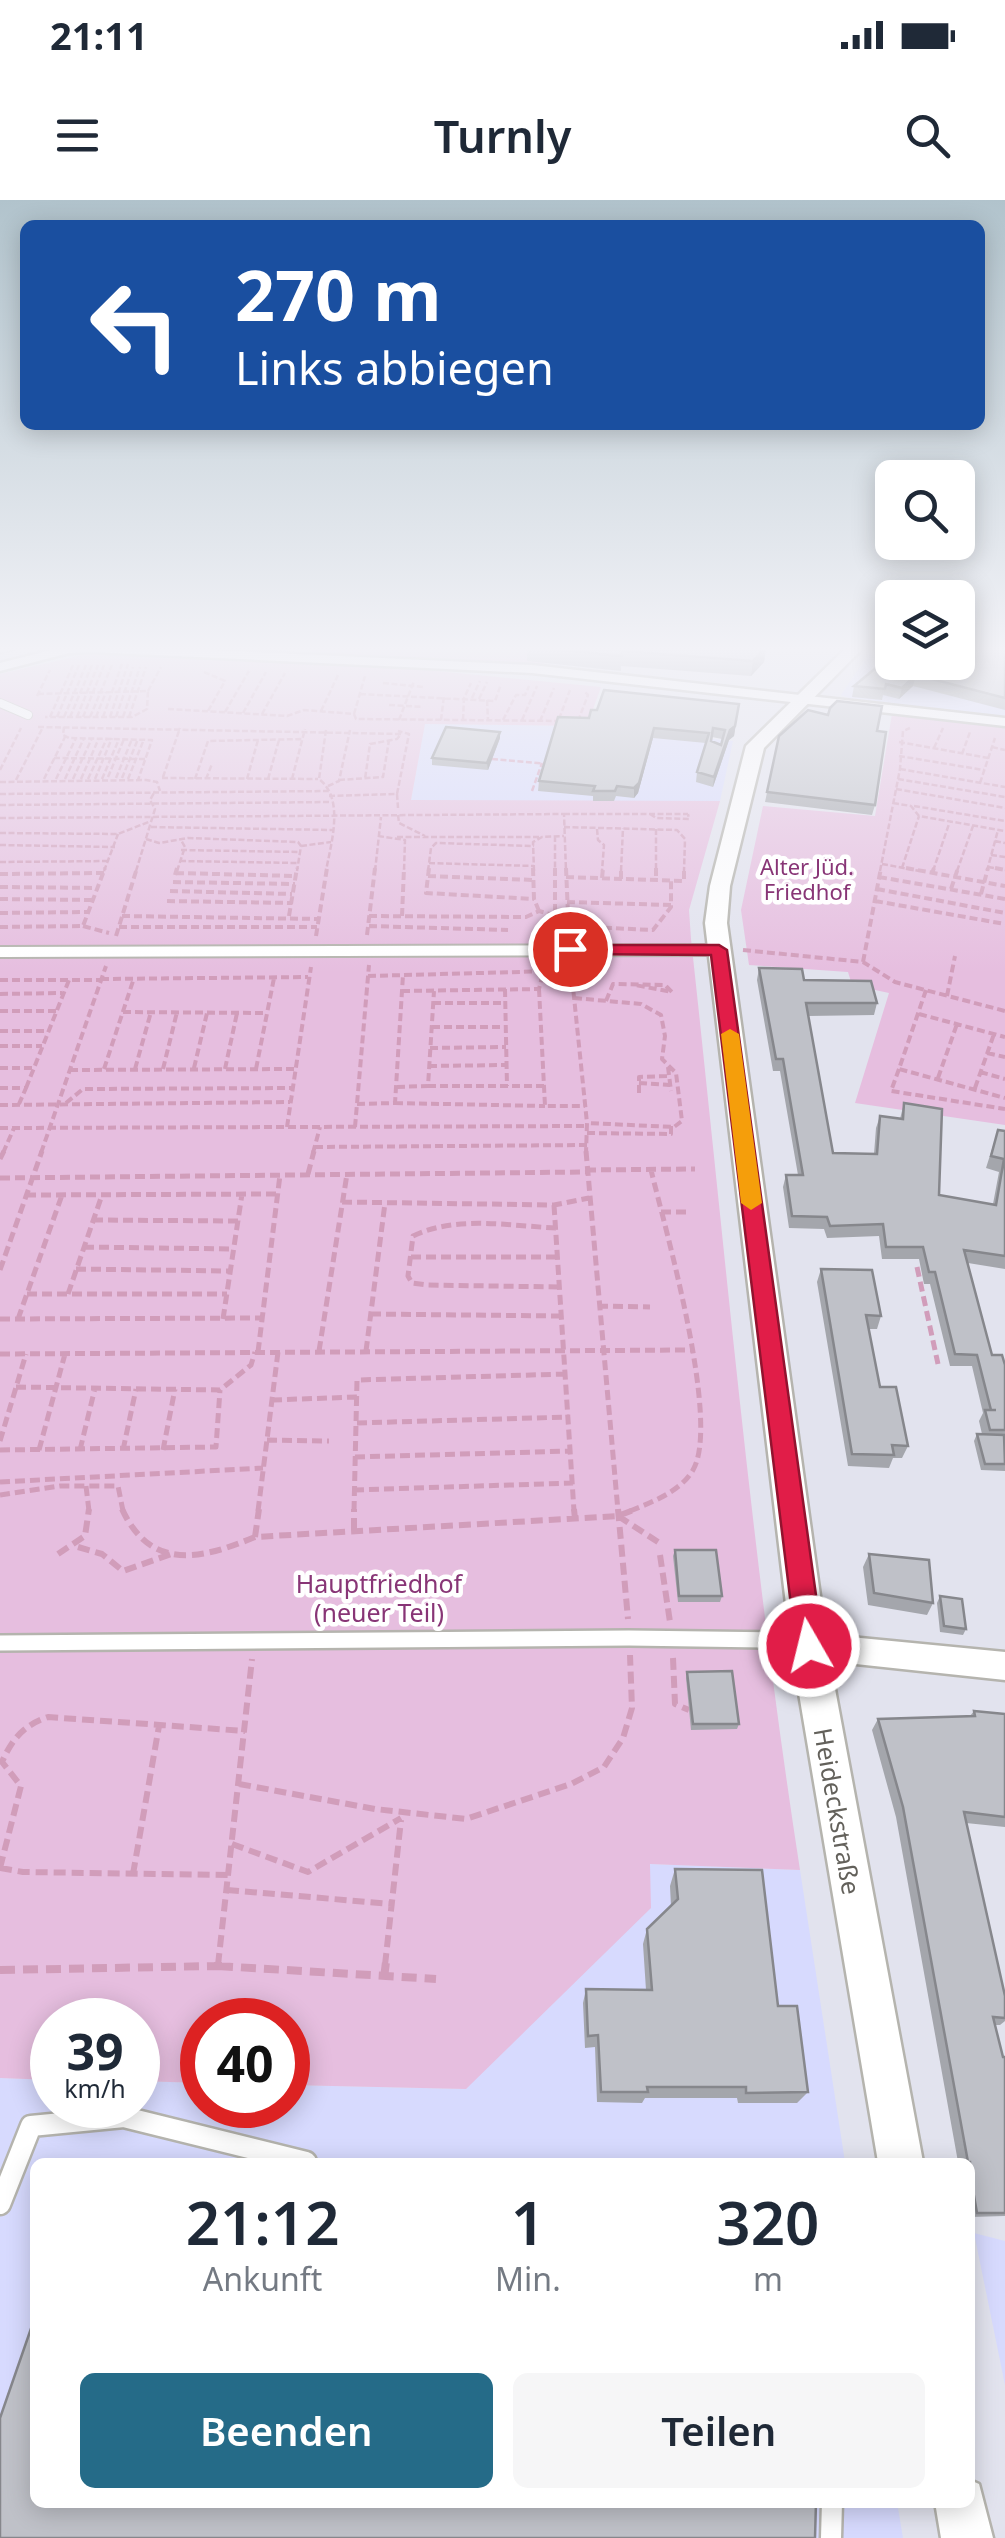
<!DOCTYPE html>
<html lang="de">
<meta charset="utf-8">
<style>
:root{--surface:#fff;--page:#f6f6f7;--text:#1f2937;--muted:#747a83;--accent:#256b88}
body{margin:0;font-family:"Noto Sans",sans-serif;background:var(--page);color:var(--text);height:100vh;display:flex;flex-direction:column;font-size:38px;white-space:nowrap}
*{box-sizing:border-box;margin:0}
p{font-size:32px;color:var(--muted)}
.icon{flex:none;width:55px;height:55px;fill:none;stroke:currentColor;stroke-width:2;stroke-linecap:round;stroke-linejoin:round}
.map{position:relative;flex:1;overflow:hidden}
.sheet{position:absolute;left:30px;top:1958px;width:945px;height:350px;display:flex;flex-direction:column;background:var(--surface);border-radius:15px;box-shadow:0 5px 25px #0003}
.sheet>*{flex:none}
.guide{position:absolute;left:20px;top:20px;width:965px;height:210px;border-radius:15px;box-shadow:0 5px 25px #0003;background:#1a4fa0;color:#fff;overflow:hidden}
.fabs{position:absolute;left:875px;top:260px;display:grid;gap:20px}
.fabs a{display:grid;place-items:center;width:100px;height:100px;border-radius:15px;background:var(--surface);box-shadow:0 5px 25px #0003;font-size:50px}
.speed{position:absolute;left:30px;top:1798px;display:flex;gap:20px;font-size:50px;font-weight:700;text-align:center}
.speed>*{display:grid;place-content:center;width:130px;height:130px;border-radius:50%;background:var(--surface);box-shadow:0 5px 25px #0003;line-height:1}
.speed small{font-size:25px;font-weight:400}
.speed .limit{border:15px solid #d22;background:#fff;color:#111}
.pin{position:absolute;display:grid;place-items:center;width:85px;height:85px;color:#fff;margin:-42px;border:5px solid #fff;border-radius:50%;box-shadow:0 2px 10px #0007}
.me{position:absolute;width:110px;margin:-55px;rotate:352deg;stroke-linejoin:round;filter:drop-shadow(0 0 8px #0008)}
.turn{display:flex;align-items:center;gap:35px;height:210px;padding:0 50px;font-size:45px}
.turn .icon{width:130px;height:130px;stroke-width:2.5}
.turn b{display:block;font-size:70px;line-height:85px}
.eta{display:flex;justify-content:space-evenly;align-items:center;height:170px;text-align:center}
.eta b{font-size:60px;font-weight:600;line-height:70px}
.button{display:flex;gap:20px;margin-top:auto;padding:20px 50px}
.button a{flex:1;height:115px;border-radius:15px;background:var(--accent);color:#fff;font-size:40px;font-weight:600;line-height:115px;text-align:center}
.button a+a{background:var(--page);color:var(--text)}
.status{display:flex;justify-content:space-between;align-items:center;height:70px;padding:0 50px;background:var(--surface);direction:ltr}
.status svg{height:28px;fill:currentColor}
header{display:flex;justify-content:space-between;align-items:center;height:130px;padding:0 50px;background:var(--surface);font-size:45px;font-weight:600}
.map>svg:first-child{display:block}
.commercial{fill:#d7dafe}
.green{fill:#e6bedf}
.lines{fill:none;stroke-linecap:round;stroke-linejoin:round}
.service-far3-casing{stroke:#b5b4ae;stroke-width:10}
.service-far2-casing{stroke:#b5b4ae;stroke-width:14}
.service-far1-casing{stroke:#b5b4ae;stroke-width:20}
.service-casing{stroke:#b5b4ae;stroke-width:25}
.minor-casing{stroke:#b5b4ae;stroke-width:5}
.tertiary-casing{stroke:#b5b4ae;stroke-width:5}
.path-far4{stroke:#d19dba;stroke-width:2.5;stroke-dasharray:6 2.5;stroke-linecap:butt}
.path-far3{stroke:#d19dba;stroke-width:4;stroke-dasharray:8 4;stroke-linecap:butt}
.path-far2{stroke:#d19dba;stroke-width:5;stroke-dasharray:10 5;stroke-linecap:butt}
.path-far1{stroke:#d19dba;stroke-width:6;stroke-dasharray:12 6;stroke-linecap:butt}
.path{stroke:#d19dba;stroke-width:8;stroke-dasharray:15 8;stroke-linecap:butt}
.service-far3{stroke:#fff;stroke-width:8}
.service-far2{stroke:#fff;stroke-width:10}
.service-far1{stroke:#fff;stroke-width:15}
.service{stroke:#fff;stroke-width:20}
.minor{fill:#fff;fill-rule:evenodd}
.tertiary{fill:#fff;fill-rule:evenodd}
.rail-casing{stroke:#afafae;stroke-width:8}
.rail{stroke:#fff;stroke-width:5;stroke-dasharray:14;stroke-linecap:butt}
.wall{fill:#a4a6ac;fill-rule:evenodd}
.shaded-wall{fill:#86878c}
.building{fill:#bfc1c8;stroke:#86878c;stroke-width:2.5;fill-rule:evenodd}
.route{fill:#e11d48;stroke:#92132f;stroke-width:2.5}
.slow{fill:#f59e0b}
.labels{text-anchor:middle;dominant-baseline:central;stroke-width:9;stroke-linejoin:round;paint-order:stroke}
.far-park-label{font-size:22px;fill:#883576;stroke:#fff}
.park-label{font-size:25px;fill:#883576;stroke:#fff}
.street-label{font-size:25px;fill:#63615b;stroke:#fff}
</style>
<div class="status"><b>21:11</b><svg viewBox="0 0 49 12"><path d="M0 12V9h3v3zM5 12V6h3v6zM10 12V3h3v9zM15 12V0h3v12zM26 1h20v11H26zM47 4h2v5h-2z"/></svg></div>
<header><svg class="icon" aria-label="menu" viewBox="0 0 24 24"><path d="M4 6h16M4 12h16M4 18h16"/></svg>Turnly<svg class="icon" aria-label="search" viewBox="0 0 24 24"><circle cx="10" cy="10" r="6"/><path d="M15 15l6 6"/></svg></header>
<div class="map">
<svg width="1005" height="2338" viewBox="0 0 1005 2338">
<rect width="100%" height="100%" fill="#e2e3ee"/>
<path class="commercial" d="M872,449l20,2v11h66l47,-5v69l-29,-6 -84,-6 -51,-19z
M424,524l163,2 146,15 -13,60h-309z
M649,1664l151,6 45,292h-810v340h862l6,36h-903v-460l52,2v25h86v-24l64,2v22h86v-20l178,4z
M974,2033l31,8v144z"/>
<path class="green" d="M314,447h238l-10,21 -232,-12z
M87,454l308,13 206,20 -14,39 -162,-2 -14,76 309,1 -31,109 2,29c34,311 61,622 109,931l-150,-6 1,44 -185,181 -178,-4v-65h-86v63l-64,-2v-61h-86v60l-52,-2v-1404z
M892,514l84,6 29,6v399l-150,-22 34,-110 -37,-8 -4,-13 -99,-7 -8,-55 22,-104 112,10z"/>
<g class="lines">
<defs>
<path id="service-far3" d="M0,503l28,12"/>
<path id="service-far2" d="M0,752l719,-2"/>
<path id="service-far1" d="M0,1443l629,-5 144,2 34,6"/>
<path id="service" d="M0,2004l31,-78 93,-9 182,45
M831,2338l1,-36"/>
<path id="minor" d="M63,447h83l386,18 473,53v8l-473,-53 -440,-21 -23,1 -69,18v-8z
M809,1433l196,19v28l-196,-21 -10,-3 -5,-10 5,-10z"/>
<path id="tertiary" d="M847,447h17l-100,101 -34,138 -3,37 100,723 96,516h-45l-87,-516 -86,-723 5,-37 36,-140z
M970,2280l9,4 14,54h-52l-6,-36h35z"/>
</defs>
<use href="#service-far3" class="service-far3-casing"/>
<use href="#service-far2" class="service-far2-casing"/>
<use href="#service-far1" class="service-far1-casing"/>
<use href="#service" class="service-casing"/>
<use href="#minor" class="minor-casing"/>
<use href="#tertiary" class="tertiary-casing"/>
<path class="path-far4" d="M496,447h11
M204,472l21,9 -17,30
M383,483l41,4
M148,491l13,-24
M38,494l110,-3 -1,18 -15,8h-87
M360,494l135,7 6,-17
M37,496l13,-26
M472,498l8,-17
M479,499l8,-17
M487,500l1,20
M389,505l34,2
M168,509l119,7 17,-6 50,4 2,5 206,2
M321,511l17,-36
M225,512l24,-41
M243,513l23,-41
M262,514l23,-41
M354,514l11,-38
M50,517l23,-52
M57,517l22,-52
M64,517l22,-52
M70,517l22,-52
M77,517l21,-52
M83,517l21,-52
M90,517l22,-52
M96,517l10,-25
M103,517l19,-53
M110,517l18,-53
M116,517l17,-50
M123,517l17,-50
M129,517l17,-50
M559,519l11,-29
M399,520l15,-39
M441,520l3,-24
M463,520l1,-22 7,-15
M503,520l13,-25h9l4,-9
M522,520l15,-34
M540,521l14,-33
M578,521l10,-26 -3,-3
M38,527l363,7 -4,5 -27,5 -5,35
M64,527l-1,8 6,3 83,2 -14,40
M326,530l-7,49c26,20 12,64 7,92
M899,542l89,16
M992,547l13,3
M934,548l9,-20
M962,554l8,-22
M899,556l85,14
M54,558l93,1
M492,559l57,5
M900,569l105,18
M0,570l21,-42
M108,577l16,-38
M163,577l17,-49
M116,578l16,-39
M122,578l16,-39
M162,578l156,1
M44,579l21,-42
M56,579l20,-41
M65,579l19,-41
M73,579l19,-41
M81,579l18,-41
M88,579l19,-41
M95,579l17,-41
M102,579l17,-40
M128,579l16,-40
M195,579l13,-38 94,-2
M206,579l6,-15
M247,579l11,-39
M268,579l11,-39
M292,579l13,-50
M898,579l107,18
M16,580l27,-53
M339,580l44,-3 6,-37
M0,582l146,-2 11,2 3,9
M980,583l15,-45
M328,586l11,-5 11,-51
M896,589l109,19
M532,591l10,-28
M0,594l329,-3
M397,594l12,-60 -11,-3
M329,596l68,-2 1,14
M893,603l18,3 8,10 86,15
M0,605l331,-3
M914,606l91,15
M564,614h124
M650,614l6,4 33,1 -1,-5
M398,615l1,8 26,13
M0,618l564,-4 2,57
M151,627l182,3
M564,627l113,3 8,9 -1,32
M597,629l1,11 6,5 -2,26
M656,629v42
M0,633l118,1 33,-13
M378,636l27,4 -1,31
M555,636v35
M397,637h145
M146,639l13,4 29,-5 110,4 3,4 -4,25
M995,641l10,2
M0,645l115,2
M301,646l30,-4
M181,650l119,2
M991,655l14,2
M180,661l117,2
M0,662l109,-1
M429,663l105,3
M882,664l38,7
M988,667l17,3
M902,668l17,-52
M104,671l14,-37
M136,671l19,-62 -5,-9 5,-9
M177,671l8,-24 -4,-7
M375,671l6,-54
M428,671l3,-23 5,-5 98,3
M534,671l-1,-29 9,-5 22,-1
M621,671l2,-43
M880,671l20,-102 3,-38 7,-3
M933,671l17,-50
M957,671l16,-45
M987,671l11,-41"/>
<path class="path-far3" d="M429,668l-3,25 108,6
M533,668l1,31 5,12
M555,668v48
M566,668l3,69
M656,668v12
M906,668l99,18
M995,668l10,2
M176,673l120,3
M932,673l2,-5
M0,674l104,-1
M175,675l2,-7
M428,676l106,4
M566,677l118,4v-13
M879,677l126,22
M602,678l1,-10
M621,679v-11
M173,682l122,2
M0,687l99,1
M877,689l128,24
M951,689l7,-21
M170,691l122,3
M981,694l7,-26
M0,699l94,1
M167,701l125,2
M875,701l130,23
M567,702l104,3
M0,713l89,-1
M551,713l3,19
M122,716l197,3
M289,716l8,-48
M369,716l157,1 13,-6 29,8
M402,716l2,-48
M83,726l26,7
M369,726l139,4
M568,726l85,4 18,-23v-26
M0,727l83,-1 22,-58
M119,727h198
M367,735l8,-67
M116,736l21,-68
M316,736l11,-68
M743,750l120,12 32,20 110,29
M863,762l18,-94
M571,768l16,155 -1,30
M368,776l187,-5
M101,779l207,-2
M0,780h101
M505,789l2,97
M539,789l6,117h40
M926,790l-27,79 106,29
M402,791l137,-2 3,-12 11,-6
M0,794l62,-1
M947,796l8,-40
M574,798l67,6 20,11 4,21 -3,23 14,14 6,48 -8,6 -87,-4
M606,801l7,-17 52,1 7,7 -37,-7
M433,803h72
M0,811h56
M123,812l144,1
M919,814l86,23
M432,827h74
M0,831h47
M0,846h42
M430,848l76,-1
M987,853l18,4
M429,866l77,-1
M668,867l3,24
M0,868h32
M194,868l13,-55
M104,869l30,-91
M135,869l16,-57
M163,869l14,-57
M225,869l12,-56
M256,869l18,-91
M899,869l-8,22 114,18
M70,870l225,-1
M980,872l25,7
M938,878l19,-54
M639,883l31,2
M428,886h116
M397,887l31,-1 6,-95
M0,888h26l-7,16
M26,888l43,-108
M975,888l19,-54
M639,893v-16l30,-1
M66,903l17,-14 209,-1
M395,903l150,3
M357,904l38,-1 8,-128
M0,905l290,-3
M287,927l24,-160
M355,927l14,-162
M0,928l587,-2
M587,933l84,1v-8
M315,947l272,-2
M3,953l11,-25
M41,953l65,-187
M313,953l7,-26"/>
<path class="path-far2" d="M586,951l32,360
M0,959l4,-8
M586,970l109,-1
M308,974l6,-23
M0,978l586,-6
M26,995l251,-1
M342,1002l212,3 35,-7
M554,1005l20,306
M661,1012h29
M93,1020l145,1
M556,1028c-47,-2 -99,-13 -143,8l-5,40 4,7 15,2 133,2
M84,1047l150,2
M411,1057h147
M917,1067l21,97
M76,1069l154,2
M0,1070l42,-119
M27,1094h200
M68,1094l34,-99
M598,1106l52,1
M371,1114l191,2
M0,1119l262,-1
M18,1119l44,-124
M223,1119l19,-125
M319,1151l28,-177
M366,1151l19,-148
M258,1152l22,-177
M0,1154l691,-4
M16,1187l204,3 31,-25 4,-13
M272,1200l85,-3
M357,1223l212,-6
M267,1240l62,1
M0,1241l26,-87
M0,1250l216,-3 4,-57
M39,1250l26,-96
M80,1250l15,-62
M123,1250l13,-61
M163,1250l12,-61
M355,1257l216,-6
M0,1282l263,-14
M86,1286l3,25
M354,1290l219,-7
M0,1295l60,-9h58l5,25
M258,1311l20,-159
M354,1311l3,-131 209,-6
M630,1311c22,-9 50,-19 63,-41 28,-48 -28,-242 -42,-300"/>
<path class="path-far1" d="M122,1309c29,63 80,50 133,28l363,-21 18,-7
M574,1309l1,10
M618,1309l10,110
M618,1316l40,26
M354,1330v-21
M255,1337l4,-28
M78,1347l24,7 21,17 48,-17
M58,1354l27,-18 4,-27
M660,1355l10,67
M673,1458l2,46 14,6
M239,1584l136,25 91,10 105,-35 33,-17 19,-29 9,-30 -2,-53
M232,1644l76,28 93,-54
M0,1668l21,-82 -19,-24c10,-23 22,-37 46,-45l197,14
M0,1668l23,4 206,3
M133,1674l26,-148
M227,1690l165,14
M218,1765l34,-306
M385,1765l16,-145"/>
<path class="path" d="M218,1766l218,13
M0,1770l218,-4v-4
M384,1778l2,-16"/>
<use href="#service-far3" class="service-far3"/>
<use href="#service-far2" class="service-far2"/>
<use href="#service-far1" class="service-far1"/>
<use href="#service" class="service"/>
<use href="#minor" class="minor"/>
<use href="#tertiary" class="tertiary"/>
<defs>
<path id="rail" d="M0,450l14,-3"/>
</defs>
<use href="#rail" class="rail-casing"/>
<use href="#rail" class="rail"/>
</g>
<path class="wall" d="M527,447h239l-2,15 -13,14 -130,-10v5l-94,-10z
M1005,449v61l-92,-24 -14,13 -16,-4 -1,5 -30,-3 2,-11z
M739,504l-5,32 -5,4 -16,47 -17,-5 1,-10 9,-29 -53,-5 -15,55 -4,5 -18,-2 -2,5h-21v-5l-55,-5 1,-10 50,-63zM712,537l10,2 -1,6 -10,-3z
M877,531l-2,74 -3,10 -107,-13 14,-66z
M500,538l-12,32 -56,-5v-7z
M759,768l45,12 73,23 -3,12 -66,1 25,137 41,1 2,-26 4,-12 20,3 4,-16 35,92 54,9 6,-32 -13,-4 12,-38 7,1v138l-37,-6 24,92 13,10v106l-24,-1 -7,-29 3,-7h5l-3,-13 4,-8 -11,-47h-22l-20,-82h-6l-5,-25h-37l-3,-23 -52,2 -3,-9 -35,-1 -6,-41 3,-12h12l-18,-104h-7l-16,-91z
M821,1069l60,47 -4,13h-9l12,58 28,59 -6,12h-9l-4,10 -41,-2 -31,-184z
M675,1350l47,46 -2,6h-42l-5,-46z
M869,1354l64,49 -6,12 -59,-10 -5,-38z
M940,1396l26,33 -3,6 -23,-3 -3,-29z
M687,1472l52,52 -2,5 -46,1 -5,-52z
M974,1511l31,3v113l-39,-4 39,173v25l-5,4h-5l8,32h2v159l-35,1v-55h-12l-62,-345 -24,-87 6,-11 92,-3z
M675,1669l103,137 30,86 -11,11h-59l-1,-5h-92l-3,5 -45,-1 -2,-55 -10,1 -2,-45 3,-14 60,1 -3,-46 4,-15 24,-23 -1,-20z"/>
<path class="shaded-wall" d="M766,447l-2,15 -13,14 2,-15z
M916,475l-3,11 -14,13 3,-11z
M739,504l-5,32 -5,4 -16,47 1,-10z
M654,528l-1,10 -15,55 -4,5v-10z
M500,532v6l-12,32 -1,-7z"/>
<path class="building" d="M532,447h234l-13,14 -131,-10v5z
M958,447l47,2v49l-89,-23 -14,13 -16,-4 -1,5 -31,-3 24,-20 14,-17v13h66z
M604,490l135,14 -4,22 -5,4 -16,47 -17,-5 12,-39 -55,-5 -15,55 -5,5 -17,-2 -2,5h-22l2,-5 -56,-5 19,-64 31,1 2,-8h6zM713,528l12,2 -4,15 -10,-4z
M837,501l45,5 -5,25 9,1 -11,73 -108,-13 12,-56 29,-26 20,5 2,-7z
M446,527l54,5 -13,31 -55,-5z
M759,768l43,1 2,11 67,1 6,22h-71l27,150 44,1 3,-38 23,3 1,-16 38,6 -3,86 57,10 8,-46 -13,-3 7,-26 7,1v125l-41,-6 28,105h10l3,10v65h-15l-5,-20h11h-5l-14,-55 -22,-1 -20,-82h-6l-6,-25h-37l-3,-23 -53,2 -3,-9 -35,-1 -6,-41h17l-20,-116h-7z
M821,1069l51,1 9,46 -15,-1 14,72h16l12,59 -16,-1 2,10 -42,-1z
M977,1234l27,1 1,29h-20z
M675,1350h41l6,46h-43z
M869,1354l60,6 4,43 -59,-10z
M940,1396l22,3 4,30 -22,-3z
M732,1471l7,53h-46l-6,-52z
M974,1511l31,3v103l-41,-5 41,184v22l-12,-1 10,40h2v156h-28l-7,-40v-11h-2l-65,-355 -25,-88 97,-3z
M675,1669l87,1 16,136h19l11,86 -62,1v-6h-99l1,5h-47l-3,-57 -10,1 -2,-47 66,1 -5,-61 31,-30z
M35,2117v185h781l-1,36h-815v-120z"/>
<linearGradient id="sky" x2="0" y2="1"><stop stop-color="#b1c3cc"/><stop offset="0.58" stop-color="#f2f2f7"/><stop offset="1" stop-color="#f2f2f7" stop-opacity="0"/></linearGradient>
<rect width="1005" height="774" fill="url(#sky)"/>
<path class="route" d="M564,745h155l8,5 96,696 -4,9 -10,4 -9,-4 -4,-9 -85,-691 -141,-1 -9,-5z"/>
<path class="slow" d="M730,829l9,5 23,169 -11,7 -10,-7 -20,-169z"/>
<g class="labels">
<g class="far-park-label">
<text x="807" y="666">Alter Jüd.<tspan x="807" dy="25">Friedhof</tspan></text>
</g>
<g class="park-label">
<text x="379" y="1383">Hauptfriedhof<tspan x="379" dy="29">(neuer Teil)</tspan></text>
</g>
<g class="street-label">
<text transform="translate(838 1611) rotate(80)">Heideckstraße</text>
</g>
</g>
</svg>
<div class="fabs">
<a><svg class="icon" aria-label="search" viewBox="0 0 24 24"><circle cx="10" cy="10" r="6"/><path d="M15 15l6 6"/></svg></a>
<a><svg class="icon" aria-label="layers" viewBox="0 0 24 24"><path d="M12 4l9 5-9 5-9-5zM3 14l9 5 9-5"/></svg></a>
</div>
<div class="speed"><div>39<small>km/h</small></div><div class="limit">40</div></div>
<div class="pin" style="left:570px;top:749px;background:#d93025"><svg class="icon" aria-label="arrive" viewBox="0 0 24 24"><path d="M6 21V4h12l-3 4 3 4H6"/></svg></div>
<svg class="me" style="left:809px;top:1446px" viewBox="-20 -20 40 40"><circle r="17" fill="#e11d48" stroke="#fff" stroke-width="3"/><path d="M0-11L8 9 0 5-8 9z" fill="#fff"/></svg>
<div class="guide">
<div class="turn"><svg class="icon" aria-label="left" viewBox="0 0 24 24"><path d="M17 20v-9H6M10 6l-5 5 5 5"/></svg><div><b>270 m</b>Links abbiegen</div></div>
</div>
<section class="sheet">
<div class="eta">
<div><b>21:12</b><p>Ankunft</p></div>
<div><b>1</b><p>Min.</p></div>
<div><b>320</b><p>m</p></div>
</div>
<div class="button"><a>Beenden</a><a>Teilen</a></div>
</section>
</div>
